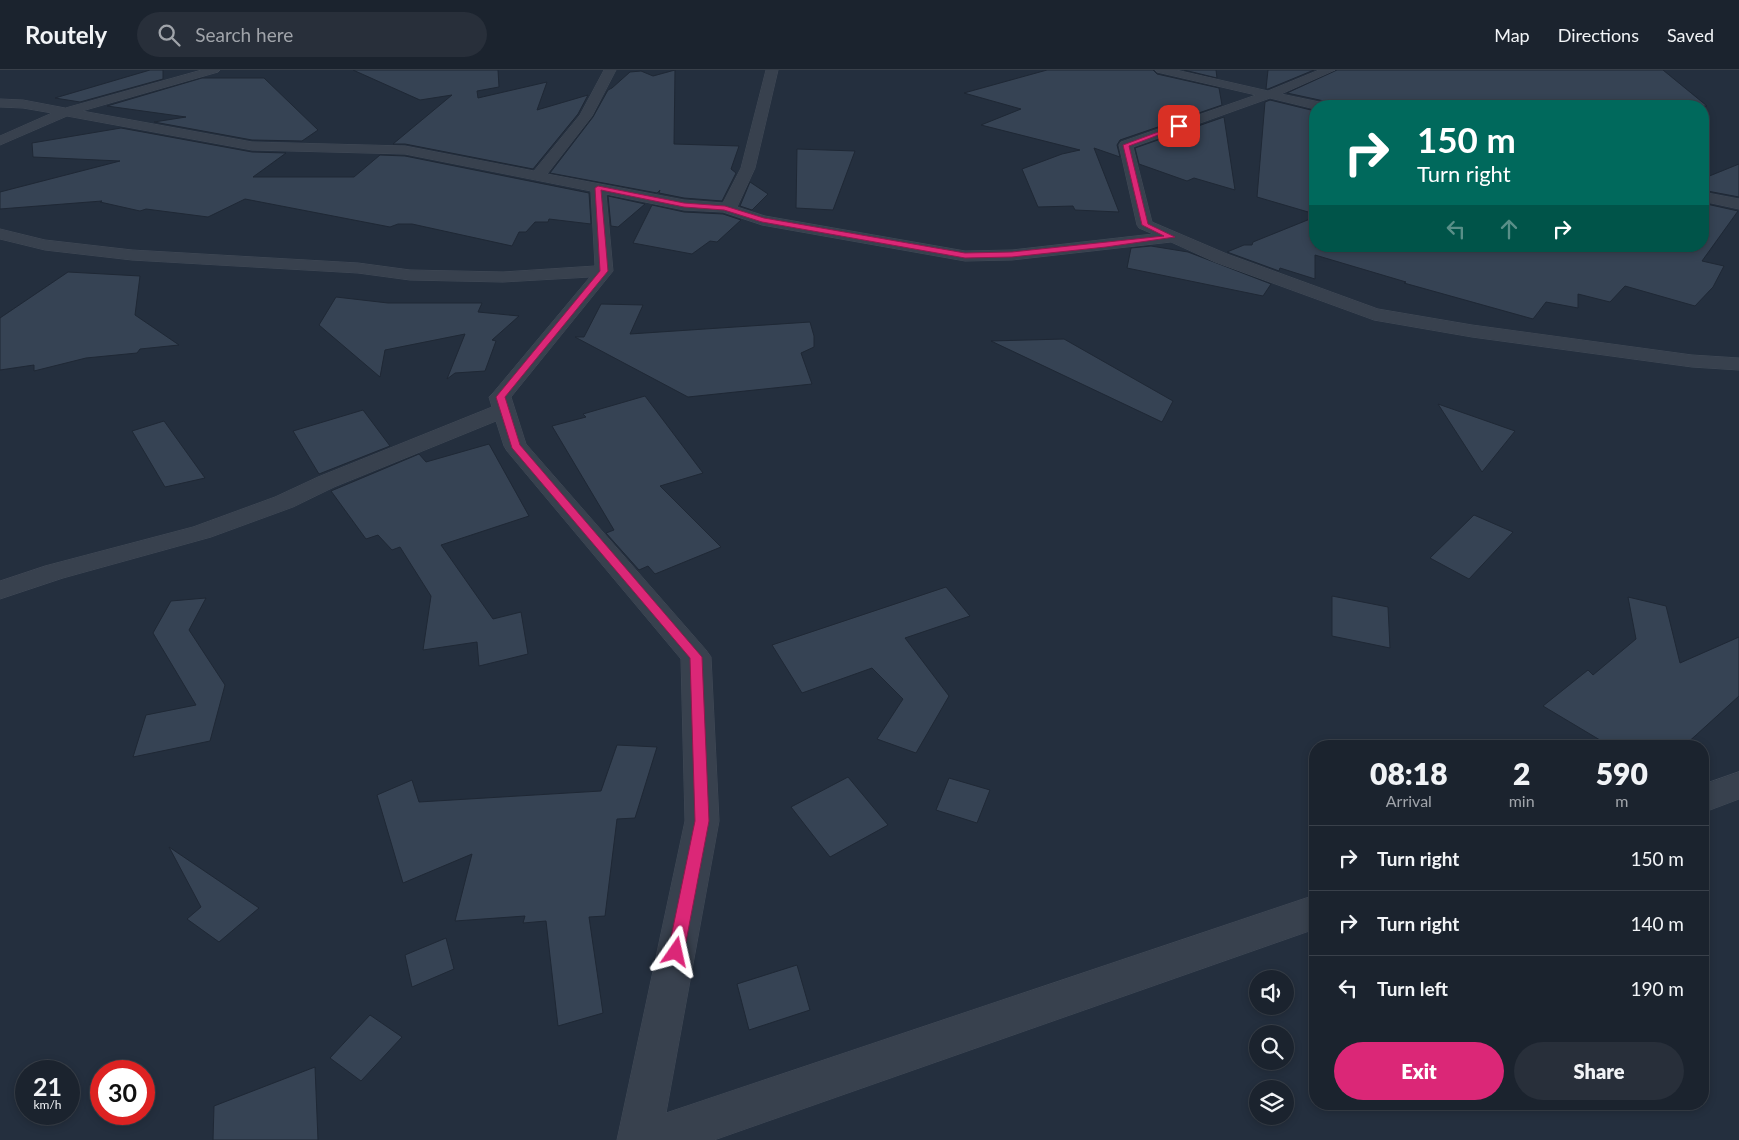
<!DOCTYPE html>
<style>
:root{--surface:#1b232e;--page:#282f3a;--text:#f1f3f6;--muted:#a0a4aa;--line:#39404a;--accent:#db2777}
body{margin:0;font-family:Lato,sans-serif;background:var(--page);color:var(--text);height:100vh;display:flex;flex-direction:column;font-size:19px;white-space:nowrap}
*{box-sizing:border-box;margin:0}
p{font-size:16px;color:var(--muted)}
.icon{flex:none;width:28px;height:28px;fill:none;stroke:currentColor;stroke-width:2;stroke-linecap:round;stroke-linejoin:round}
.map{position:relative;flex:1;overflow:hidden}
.sheet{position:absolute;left:1309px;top:670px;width:400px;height:370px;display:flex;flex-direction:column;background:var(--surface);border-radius:20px;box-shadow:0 2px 8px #0003,0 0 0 1px var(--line)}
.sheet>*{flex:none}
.banner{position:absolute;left:1309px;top:30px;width:400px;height:152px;border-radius:20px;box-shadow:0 2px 8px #0003,0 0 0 1px var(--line);background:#00695c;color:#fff;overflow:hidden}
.fabs{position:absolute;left:1249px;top:900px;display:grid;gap:10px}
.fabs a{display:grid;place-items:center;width:45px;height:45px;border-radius:50%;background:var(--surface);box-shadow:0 2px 8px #0003,0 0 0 1px var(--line);font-size:25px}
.speed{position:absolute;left:15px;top:990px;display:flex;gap:10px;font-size:25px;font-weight:700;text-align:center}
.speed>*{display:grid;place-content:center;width:65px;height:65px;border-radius:50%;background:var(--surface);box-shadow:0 2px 8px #0003,0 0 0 1px var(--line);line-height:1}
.speed small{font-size:12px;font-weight:400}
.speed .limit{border:8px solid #d22;background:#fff;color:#111}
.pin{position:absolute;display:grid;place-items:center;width:42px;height:42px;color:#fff;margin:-21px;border-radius:10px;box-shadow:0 2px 8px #0006}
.me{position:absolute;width:55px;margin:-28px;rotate:11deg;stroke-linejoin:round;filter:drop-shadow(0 0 4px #0008)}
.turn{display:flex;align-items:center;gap:18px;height:105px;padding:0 25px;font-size:22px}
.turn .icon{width:65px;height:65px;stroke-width:2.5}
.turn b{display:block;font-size:35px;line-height:42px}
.lanes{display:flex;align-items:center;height:48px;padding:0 25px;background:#0003;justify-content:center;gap:25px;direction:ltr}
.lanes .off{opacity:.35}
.eta{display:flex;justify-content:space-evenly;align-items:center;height:85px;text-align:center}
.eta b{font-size:30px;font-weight:800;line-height:35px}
.button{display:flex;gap:10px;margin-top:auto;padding:10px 25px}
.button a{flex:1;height:58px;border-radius:30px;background:var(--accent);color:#fff;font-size:20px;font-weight:800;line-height:58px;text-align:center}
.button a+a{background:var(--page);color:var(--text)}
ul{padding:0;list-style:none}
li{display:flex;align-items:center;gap:15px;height:65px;padding:0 25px;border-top:1px solid var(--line)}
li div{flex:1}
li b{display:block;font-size:19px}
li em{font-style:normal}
header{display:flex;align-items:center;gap:30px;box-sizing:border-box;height:70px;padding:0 25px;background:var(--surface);border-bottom:1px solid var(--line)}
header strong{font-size:24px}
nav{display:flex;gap:28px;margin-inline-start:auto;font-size:18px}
.search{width:350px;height:45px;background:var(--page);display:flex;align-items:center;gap:12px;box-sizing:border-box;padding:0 18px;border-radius:28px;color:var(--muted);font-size:19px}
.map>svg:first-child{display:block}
.building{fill:#364354;stroke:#1f2835}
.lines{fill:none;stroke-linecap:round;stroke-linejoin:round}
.minor-casing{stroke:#414a57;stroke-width:1}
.minor{fill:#38414e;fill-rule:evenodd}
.route{fill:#db2777;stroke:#8e194d}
</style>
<header>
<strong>Routely</strong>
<div class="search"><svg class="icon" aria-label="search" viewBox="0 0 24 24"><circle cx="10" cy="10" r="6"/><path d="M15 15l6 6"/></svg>Search here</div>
<nav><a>Map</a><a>Directions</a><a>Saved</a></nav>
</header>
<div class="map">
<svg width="1739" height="1070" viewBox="0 0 1739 1070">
<rect width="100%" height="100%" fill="#242f3e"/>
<path class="building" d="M150,0h13v9l-83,23 -25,-4z
M353,0h145l1,17 -22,4 1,7 69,-16 -10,28 51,-15 -10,19 -45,55 -128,-25h-12l59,-49 -32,5z
M675,0l-1,74 65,2 -8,23 5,4 -14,28 -38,-3 -25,-5 1,-3 -3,3 -107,-20 43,-56 15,-27 4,-2 18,-16 11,-1 12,5z
M1047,0h106l4,4 62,14 3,17 -102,35 -3,5 3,12 -26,-9 25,64 -44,-2 -2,-4 -35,1 -16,-38 40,-15 18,-4 -99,-25 40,-16 -57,-16z
M1184,0h32l1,8z
M1268,0h46l-46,19h-2z
M1337,0h326l44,36h-379l-4,-5 -37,-8z
M202,8h62l54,52 -16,11 -50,-1 -98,-18 32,-5 -79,-11z
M1270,30l45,11v103l-58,-17 8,-95z
M1224,47l11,73 -41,-12 -7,3 -48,-17 -4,-16z
M121,58l131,24 34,1 -33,24h101l26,-22 25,1 184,37 2,31 -42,-5 -1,3h-13l-9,10h-7l-7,14 -100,-22h-14l-8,3 -145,-28 -37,18 -62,-8 -6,2 -40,-9 2,-1 -102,8v-17l120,-31 -87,-4 -1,-14z
M797,79l58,2 -22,59 -37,-2z
M1739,94v33l-37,-7v-11z
M750,112l18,12 -16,16 -12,-4z
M608,126l37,8 -27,23 -7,-1z
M1702,133l36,8 -36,50 22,5 -11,21 -18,19 -70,-20 -15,16 -32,-8v14l-32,-6 -13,17 -129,-36 2,-1 -91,-27v24l-35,-11 -1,3 -52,-19 17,-7h8l1,-3 62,-25v30l387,-1z
M652,135l32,7 39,2 18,6 -24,22 -7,-1 -18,13 -59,-11z
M1151,176l37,6 83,32 -8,12 -136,-28 4,-20z
M68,202l72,4 -5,39 44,30 -39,4 -3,4 -51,5 -52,13v-6l-34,5v-52z
M336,227l52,6h94l-4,9 41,4 -27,24 4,1 -11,30 -30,2 -8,6 18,-45 -80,16 -5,27 -61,-52z
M601,234l42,1 -13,29 180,-12 4,14v11l-13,6 11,31 -124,13 -113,-60h9z
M1064,269l109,62 -11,21 -171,-81z
M645,326l58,77 -43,13 61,61 -66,27 -7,-8 -9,4 -33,-37 8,-3 -62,-104 34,-9 -3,-3z
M1438,334l77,27 -33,41z
M363,340l27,36 -71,28 -26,-43z
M164,351l41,57 -40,9 -33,-56z
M489,374l40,72 -88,29 52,74 28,-7 7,42 -49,12 -2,-24 -54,8 8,-54 -31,-49 -8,3 -14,-15 -12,4 -35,-48 88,-37 7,8z
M1474,445l39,17 -44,47 -39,-21z
M946,517l24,29 -65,22 44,58 -33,57 -39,-14 26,-40 -31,-31 -70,25 -30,-48z
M1332,526l56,11 2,41 -58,-12z
M1628,527l38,9 14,57 59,-26v59l-55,50h-74l-67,-40 45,-36 5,5 43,-36z
M206,528l-17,32 36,55 -15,56 -77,16 13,-42 50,-10 -43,-72 18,-32z
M617,675l40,2 -22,71 -18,1 -12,97 -16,1 14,96 -45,13 -12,-105 -23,2 2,-7 -70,5 17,-67 -69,29 -26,-88 35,-15 7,22 182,-11z
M848,707l40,48 -58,32 -39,-50z
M949,708l41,12 -13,33 -41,-13z
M169,777l90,61 -40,34 -32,-23 14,-12z
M446,868l8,31 -42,18 -7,-32z
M797,895l13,45 -61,20 -12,-46z
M370,945l32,22 -41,44 -31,-23z
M315,997l3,73h-105l1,-34z"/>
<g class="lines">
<defs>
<path id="minor" d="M202,0h18l-2,2 -136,39 170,31 153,4 129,25 46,-56 24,-45h12l-24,46 -45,58 137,26 39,3 18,-35 25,-98h12l-23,98 -18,39 28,9 200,35 47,-1 141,-16 -14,-6 -2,-3 -18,-80 2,-3 135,-47 -99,-23 -2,-2h21l92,21 51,-21h16l-54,24 43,9 2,3h-11v3l-45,-11 -137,49 19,75 75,32 151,55 94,16 220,30 47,3v12l-47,-3 -220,-30 -98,-17 -159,-58 -44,-20 -159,18 -47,1 -203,-36 -39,-13 -39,-2 -78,-16 7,77 -102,126 15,47 180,206 5,7 8,164 -53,292 649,-218v34l-601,211h-97l68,-319 -4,-162 -174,-208 -3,-5 -8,-25 -162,66 -41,20 -82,30 -148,41 -63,21v-18l45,-15 148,-39 82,-30 43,-20 174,-70 -3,-10 4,-4 97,-116 -87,5 -93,-2 -52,-7 -226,-13 -87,-10 -45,-11v-10l45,11 87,10 226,13 52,7 93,2 92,-6 -4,-75 -186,-37 -153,-4 -185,-34 -67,29v-9l52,-23 -29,-5 -23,-1v-8l23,1 42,8z
M1702,122l37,7v10l-37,-8z
M1739,702v27l-37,14v-28z"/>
</defs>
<use href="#minor" class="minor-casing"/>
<use href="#minor" class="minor"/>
</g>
<path class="route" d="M1177,55l5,1 -53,20 19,78 27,13 -69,10 -94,10 -47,1 -203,-36 -38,-12 -40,-3 -83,-17 7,81 -103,126 15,48 182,212 7,164 -25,131 -2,5 -6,3 -6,-3 -2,-5 27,-131 -5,-163 -178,-210 -16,-51 104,-126 -5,-83 3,-2 86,17 41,3 39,12 201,35 47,-1 152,-16 -22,-11 -19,-80z"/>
</svg>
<div class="fabs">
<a><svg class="icon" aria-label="sound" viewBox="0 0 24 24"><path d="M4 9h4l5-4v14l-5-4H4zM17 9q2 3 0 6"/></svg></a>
<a><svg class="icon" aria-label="search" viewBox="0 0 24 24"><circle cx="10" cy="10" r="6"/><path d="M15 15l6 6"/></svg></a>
<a><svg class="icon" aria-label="layers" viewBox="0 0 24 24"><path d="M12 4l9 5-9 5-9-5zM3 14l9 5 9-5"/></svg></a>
</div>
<div class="speed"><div>21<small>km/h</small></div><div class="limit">30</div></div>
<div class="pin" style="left:1179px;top:56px;background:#d93025"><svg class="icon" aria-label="arrive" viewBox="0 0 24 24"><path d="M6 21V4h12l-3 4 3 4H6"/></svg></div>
<svg class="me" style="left:676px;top:882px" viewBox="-20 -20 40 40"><path d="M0-17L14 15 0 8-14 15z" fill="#db2777" stroke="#fff" stroke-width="4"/></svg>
<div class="banner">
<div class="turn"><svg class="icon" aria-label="right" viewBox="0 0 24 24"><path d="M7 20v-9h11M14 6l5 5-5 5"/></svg><div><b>150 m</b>Turn right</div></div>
<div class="lanes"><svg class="icon off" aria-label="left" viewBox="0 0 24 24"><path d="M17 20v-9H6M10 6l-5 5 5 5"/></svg><svg class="icon off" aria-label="ahead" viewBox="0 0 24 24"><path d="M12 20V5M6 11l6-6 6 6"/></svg><svg class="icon" aria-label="right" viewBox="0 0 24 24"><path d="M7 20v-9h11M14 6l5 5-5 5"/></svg></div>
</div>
<section class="sheet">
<div class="eta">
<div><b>08:18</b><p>Arrival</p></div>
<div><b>2</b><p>min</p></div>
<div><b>590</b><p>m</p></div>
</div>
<ul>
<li><svg class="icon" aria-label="right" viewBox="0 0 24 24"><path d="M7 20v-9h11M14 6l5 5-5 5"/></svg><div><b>Turn right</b></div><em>150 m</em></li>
<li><svg class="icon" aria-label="right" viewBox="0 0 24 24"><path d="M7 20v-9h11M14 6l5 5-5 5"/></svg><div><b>Turn right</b></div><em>140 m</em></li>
<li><svg class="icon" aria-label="left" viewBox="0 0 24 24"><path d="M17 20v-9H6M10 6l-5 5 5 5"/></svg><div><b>Turn left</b></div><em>190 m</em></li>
</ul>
<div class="button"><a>Exit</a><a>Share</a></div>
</section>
</div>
